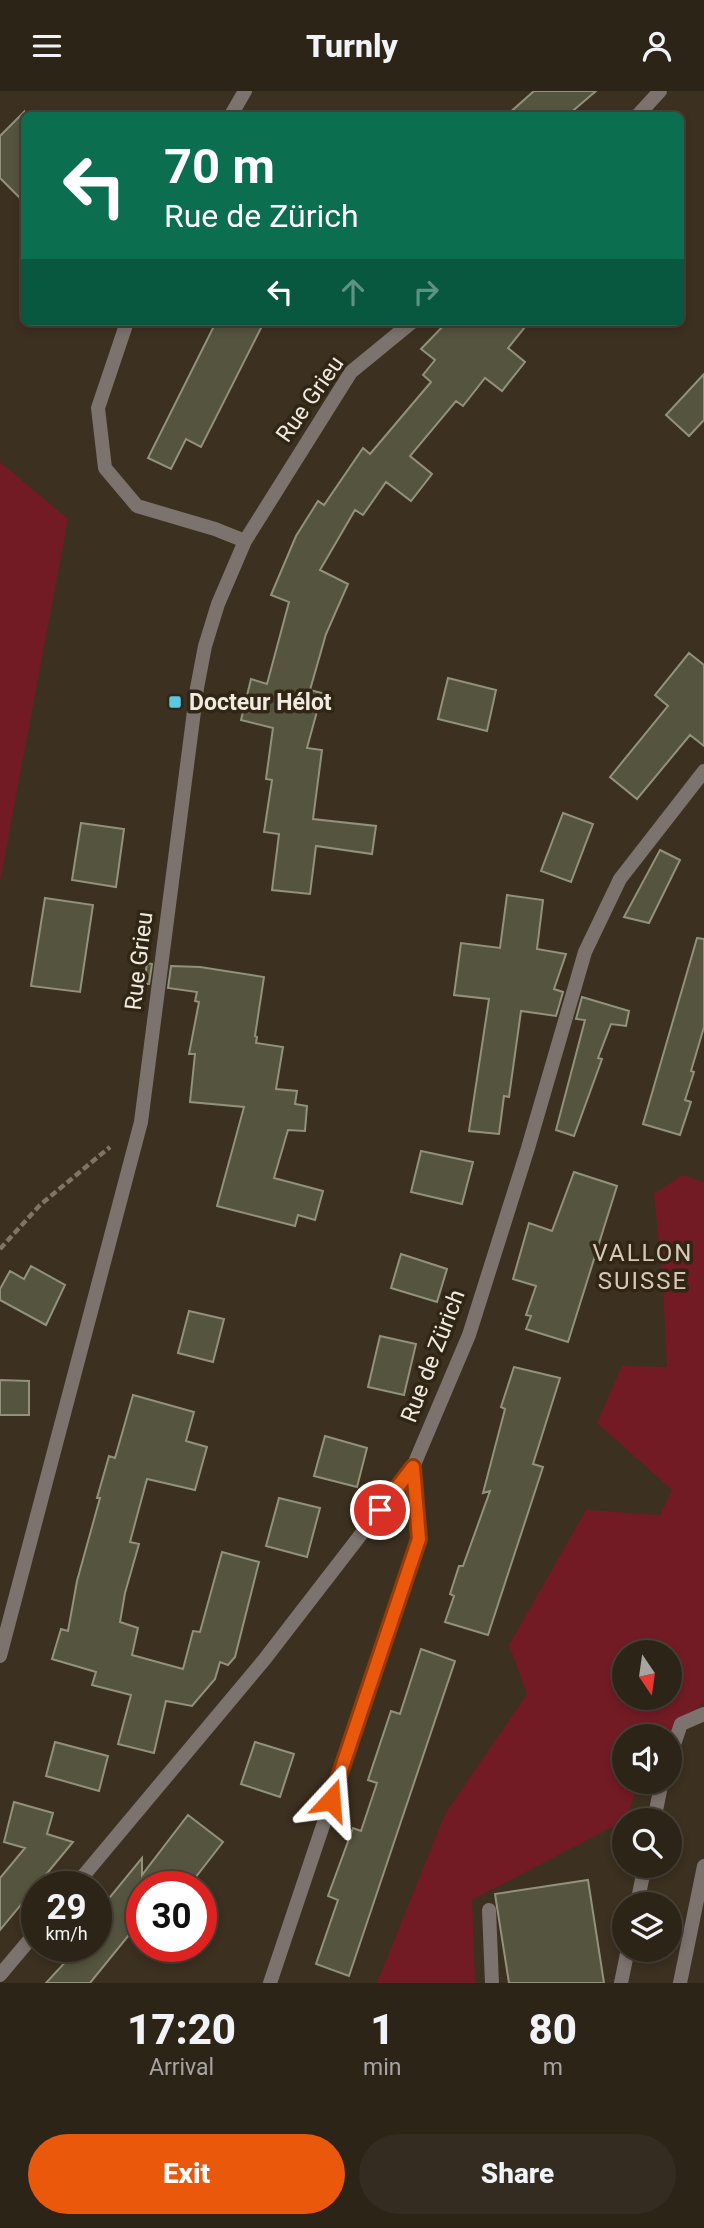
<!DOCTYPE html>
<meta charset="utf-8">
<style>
:root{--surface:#2d2418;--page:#352c21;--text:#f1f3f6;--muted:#a7a4a2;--line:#484137;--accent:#ea580c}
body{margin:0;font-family:Roboto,sans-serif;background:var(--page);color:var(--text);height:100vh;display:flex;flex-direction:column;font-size:26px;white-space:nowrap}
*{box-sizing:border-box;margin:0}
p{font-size:23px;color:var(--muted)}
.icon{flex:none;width:38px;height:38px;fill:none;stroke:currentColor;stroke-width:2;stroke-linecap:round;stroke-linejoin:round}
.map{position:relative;height:1892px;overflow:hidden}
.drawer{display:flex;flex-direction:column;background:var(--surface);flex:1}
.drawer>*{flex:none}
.hud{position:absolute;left:21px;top:21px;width:663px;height:214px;border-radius:10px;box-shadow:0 4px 10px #0003,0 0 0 2px var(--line);background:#0b6e4f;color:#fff;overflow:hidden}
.needle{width:46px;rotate:167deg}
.buttons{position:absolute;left:612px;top:1549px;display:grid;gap:14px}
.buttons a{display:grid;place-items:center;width:70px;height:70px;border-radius:50%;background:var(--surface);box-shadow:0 4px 10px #0003,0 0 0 2px var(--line);font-size:35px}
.speed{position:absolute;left:21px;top:1780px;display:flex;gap:14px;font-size:35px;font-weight:700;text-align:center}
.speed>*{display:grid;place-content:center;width:91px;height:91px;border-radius:50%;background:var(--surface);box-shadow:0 4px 10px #0003,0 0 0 2px var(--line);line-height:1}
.speed small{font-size:18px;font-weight:400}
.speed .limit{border:10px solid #d22;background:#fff;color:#111}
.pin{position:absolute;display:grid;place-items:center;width:60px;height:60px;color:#fff;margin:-30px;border:4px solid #fff;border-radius:50%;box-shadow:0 2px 7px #0007}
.me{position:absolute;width:77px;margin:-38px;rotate:19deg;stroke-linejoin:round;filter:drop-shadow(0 0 5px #0008)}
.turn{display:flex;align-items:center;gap:24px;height:147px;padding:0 28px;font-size:32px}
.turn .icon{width:91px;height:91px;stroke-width:2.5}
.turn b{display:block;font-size:49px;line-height:60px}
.lanes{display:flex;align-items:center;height:66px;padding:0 28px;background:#0003;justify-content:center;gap:35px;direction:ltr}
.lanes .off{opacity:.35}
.eta{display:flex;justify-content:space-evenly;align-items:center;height:119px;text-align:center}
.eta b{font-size:42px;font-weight:800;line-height:49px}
.button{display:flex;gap:14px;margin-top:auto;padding:14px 28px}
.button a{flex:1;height:80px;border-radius:42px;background:var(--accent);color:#fff;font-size:28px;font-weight:800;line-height:80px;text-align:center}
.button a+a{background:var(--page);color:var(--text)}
header{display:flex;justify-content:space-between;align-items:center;height:91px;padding:0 28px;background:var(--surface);font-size:32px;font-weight:800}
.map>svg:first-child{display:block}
.green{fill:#721b25;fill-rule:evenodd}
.building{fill:#55543f;stroke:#92917b;stroke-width:2}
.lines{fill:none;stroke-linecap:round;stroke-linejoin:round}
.path{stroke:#7f7567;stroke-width:4.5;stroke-dasharray:7 3.5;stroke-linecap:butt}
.service{stroke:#7d736e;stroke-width:14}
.minor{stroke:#7d736e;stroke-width:14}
.route-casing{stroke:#983908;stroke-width:18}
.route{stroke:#ea580c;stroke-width:12}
.poi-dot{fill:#58c9e3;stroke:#312616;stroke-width:2.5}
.labels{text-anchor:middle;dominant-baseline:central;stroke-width:7;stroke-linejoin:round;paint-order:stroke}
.street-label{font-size:23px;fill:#f1eae0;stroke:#312616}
.poi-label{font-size:23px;font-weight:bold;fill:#f1eae0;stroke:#312616;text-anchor:start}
.neighbourhood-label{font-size:24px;letter-spacing:2px;fill:#d8c9b6;stroke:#312616}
</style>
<header><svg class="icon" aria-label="menu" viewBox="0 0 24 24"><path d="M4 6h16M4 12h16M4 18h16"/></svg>Turnly<svg class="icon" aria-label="person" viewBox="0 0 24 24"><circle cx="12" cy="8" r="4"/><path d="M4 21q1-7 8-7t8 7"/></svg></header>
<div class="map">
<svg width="704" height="1892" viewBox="0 0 704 1892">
<rect width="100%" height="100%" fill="#3c3020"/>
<path class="green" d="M0,371l68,57 -68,362z
M682,1084l22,7v520l-36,34h-43v45l14,1 -13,38 -154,80 3,83h-98l68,-169 82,-120 -18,-49 77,-135 74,5 12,-25 -75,-67 25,-57 45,1 -4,-81 -9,-92zM625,1561h45v45h-45z"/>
<path class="building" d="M534,0h62l-28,24h-61z
M24,21v90l-24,-24v-42z
M216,231h48l-63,125 -15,-8 -15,30 -23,-11z
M447,231h82l-21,26 17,14 -23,29 -17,-13 -22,28 -7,-5 -46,55 22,18 -21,27 -25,-19 -23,33 -8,-5 -35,60 28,14 -22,50 -16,56 12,3 -15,55 15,2 -9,69 63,7 -4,28 -56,-8 -6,48 -38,-4 7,-56 -15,-2 8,-52 -6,-1 7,-51 -32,-8 10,-41 16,5 22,-82 -18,-7 25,-59 22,-35 6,4 39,-57 7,6 61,-72 -8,-7 12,-15 -14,-11z
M704,283v46l-15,16 -23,-21z
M689,562l15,12v81l-14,-11 -53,64 -27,-22 58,-71 -13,-11z
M448,587l48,12 -9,41 -49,-12z
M563,722l30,11 -22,58 -30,-11z
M81,732l43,6 -8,58 -44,-7z
M660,759l20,10 -31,63 -25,-6z
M507,804l36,5 -6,49 29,5 -12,35 9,3 -7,24 -35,-5 -12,86 -5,-1 -5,38 -30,-3 20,-132 -35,-4 7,-52 39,5z
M45,807l48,7 -13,87 -49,-6z
M697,847l7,1v88l-13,44 3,1 -9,28 6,2 -11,33 -37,-11z
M147,872l5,1 -3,20h-5z
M171,875l29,1 64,10 -9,59 2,1 -1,6 27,4 -7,42 21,2 -2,13 12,2 -2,25 -17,-1 -14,48 49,13 -8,29 -17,-5 -3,11 -78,-20 27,-99 -54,-5 5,-48h-6l10,-52 -4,-1 2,-9 -29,-4z
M582,906l47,14 -3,15 -15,-2 -13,34 4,1 -28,77 -18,-6 29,-110 -9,-1z
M421,1060l52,11 -11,42 -51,-12z
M574,1081l43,14 -49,156 -42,-13 5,-13 -5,-1 10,-29 -23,-7 16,-56 23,8z
M401,1163l46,15 -10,33 -46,-14z
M31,1175l34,19 -19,40 -46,-25v-11l10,-18 14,8z
M189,1220l35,8 -11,43 -35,-9z
M380,1245l36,8 -12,51 -36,-8z
M514,1276l46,11 -27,86 10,3 -55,168 -43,-13 9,-26 -4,-2 9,-28h4l27,-75 -7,2 22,-84 -4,-2z
M0,1289l29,1v34h-29z
M133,1304l61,17 -8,29 21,6 -12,43 -48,-11 -17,63 9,2 -14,49 -5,29 18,6 -6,27 51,14 10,-38 7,1 22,-80 37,10 -24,95 -7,8 -8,-3 -5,17 -23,27 -26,-5 -12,52 -36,-9 13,-49 -39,-10 4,-13 -44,-13 9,-30 7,2 9,-50 23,-83h-3l12,-42 6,2z
M325,1345l42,12 -10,39 -43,-11z
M279,1407l41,10 -13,49 -41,-11z
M421,1558l34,12 -106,315 -33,-12 22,-64 -10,-4 25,-68 8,3 16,-48 -9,-3 23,-69 9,3z
M55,1651l53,14 -9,35 -53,-15z
M255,1651l39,12 -14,43 -39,-13z
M14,1711l39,11 -6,21 26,8 -73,88v-52l25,-30 -21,-6z
M188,1724l35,27 -35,45h-46v32l-52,64h-44l34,-37h16v-32l46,-56v17z
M588,1789l16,103h-95l-14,-89z"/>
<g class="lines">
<path class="path" d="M0,1158l40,-44 70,-58"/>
<path class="service" d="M670,1665l11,-32 23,-10
M654,1729l8,-39
M637,1813l8,-39
M489,1819l3,73
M621,1892l7,-34"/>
<path class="minor" d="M231,24l14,-24
M638,24l22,-24
M127,231l-29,86 7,60 32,38 78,23 30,12
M0,1565l141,-534 56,-434 8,-42 13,-42 27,-63 106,-169 61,-50
M74,1796l190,-227 149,-193 56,-132 59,-187 57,-196 35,-73 84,-108
M0,1884l37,-44
M270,1892l149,-443 -6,-73
M680,1892l24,-117"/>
</g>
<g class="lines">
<defs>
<path id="route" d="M331,1709l88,-261 -6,-72 -33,43"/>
</defs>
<use href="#route" class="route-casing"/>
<use href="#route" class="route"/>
</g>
<rect class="poi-dot" x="168" y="604" width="14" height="14" rx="3.5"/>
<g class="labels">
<g class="street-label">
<text transform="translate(310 308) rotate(-55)">Rue Grieu</text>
<text transform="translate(139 870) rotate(-83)">Rue Grieu</text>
<text transform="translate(433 1265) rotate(-69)">Rue de Zürich</text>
</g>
<g class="poi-label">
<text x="189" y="611">Docteur Hélot</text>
</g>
<g class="neighbourhood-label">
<text x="643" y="1162">VALLON<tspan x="643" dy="28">SUISSE</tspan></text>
</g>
</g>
</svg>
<div class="buttons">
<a><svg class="needle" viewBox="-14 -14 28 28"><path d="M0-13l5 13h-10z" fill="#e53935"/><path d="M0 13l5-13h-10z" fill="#a7a4a2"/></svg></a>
<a><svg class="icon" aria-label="sound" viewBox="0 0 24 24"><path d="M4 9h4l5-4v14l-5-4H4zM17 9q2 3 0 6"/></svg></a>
<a><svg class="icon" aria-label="search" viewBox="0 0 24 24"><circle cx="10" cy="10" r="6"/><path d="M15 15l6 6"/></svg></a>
<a><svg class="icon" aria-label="layers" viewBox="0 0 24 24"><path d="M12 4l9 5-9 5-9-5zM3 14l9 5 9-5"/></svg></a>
</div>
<div class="speed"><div>29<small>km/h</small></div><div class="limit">30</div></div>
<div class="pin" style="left:380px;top:1419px;background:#d93025"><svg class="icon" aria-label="arrive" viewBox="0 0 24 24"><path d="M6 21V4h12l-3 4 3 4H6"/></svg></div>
<svg class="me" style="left:331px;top:1709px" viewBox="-20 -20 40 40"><path d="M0-17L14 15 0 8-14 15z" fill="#ea580c" stroke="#fff" stroke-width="4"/></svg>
<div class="hud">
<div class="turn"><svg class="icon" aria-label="left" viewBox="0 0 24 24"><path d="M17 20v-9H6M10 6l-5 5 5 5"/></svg><div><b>70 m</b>Rue de Zürich</div></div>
<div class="lanes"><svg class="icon" aria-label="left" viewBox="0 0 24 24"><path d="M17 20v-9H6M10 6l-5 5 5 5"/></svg><svg class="icon off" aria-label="ahead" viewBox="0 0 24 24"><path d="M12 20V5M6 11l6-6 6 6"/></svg><svg class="icon off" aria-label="right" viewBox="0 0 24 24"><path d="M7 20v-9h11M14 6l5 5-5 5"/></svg></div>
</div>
</div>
<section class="drawer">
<div class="eta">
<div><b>17:20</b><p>Arrival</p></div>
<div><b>1</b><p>min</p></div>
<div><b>80</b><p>m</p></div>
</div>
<div class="button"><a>Exit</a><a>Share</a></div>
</section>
